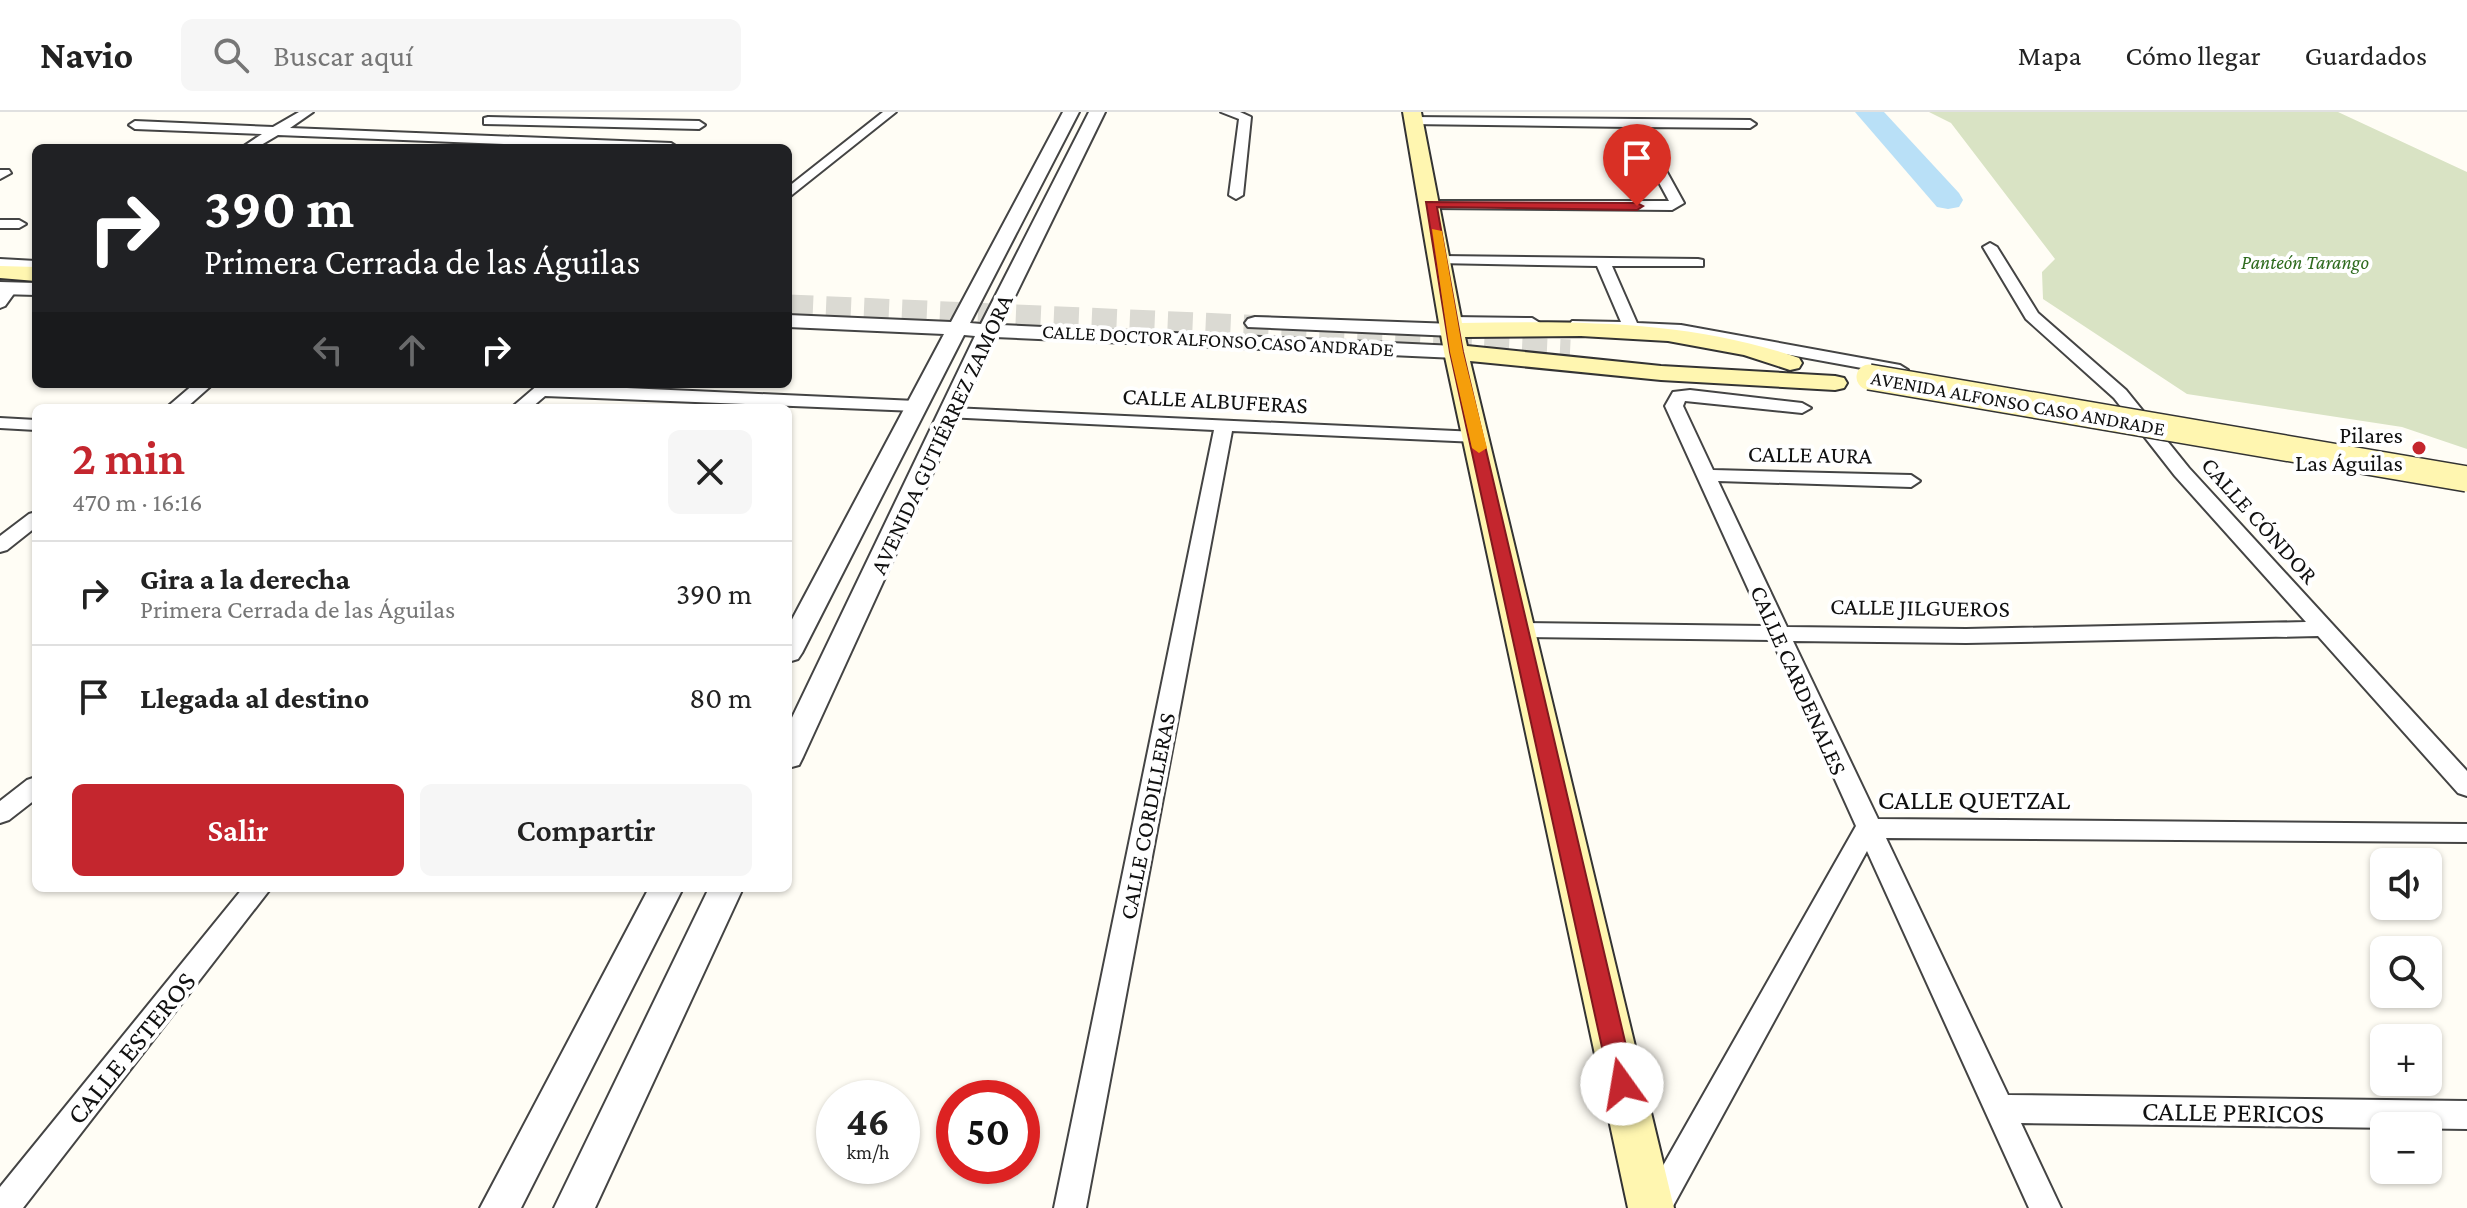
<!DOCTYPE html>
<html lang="es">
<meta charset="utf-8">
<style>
:root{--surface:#fff;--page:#f6f6f6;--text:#222;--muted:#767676;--line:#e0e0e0;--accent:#c4262e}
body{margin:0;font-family:"Crimson Pro",serif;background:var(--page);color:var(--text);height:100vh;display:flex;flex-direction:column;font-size:30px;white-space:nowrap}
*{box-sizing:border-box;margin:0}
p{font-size:26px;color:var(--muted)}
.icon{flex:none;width:44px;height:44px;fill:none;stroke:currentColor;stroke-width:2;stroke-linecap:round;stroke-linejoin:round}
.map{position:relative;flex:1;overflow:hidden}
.sheet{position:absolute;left:32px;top:292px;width:760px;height:488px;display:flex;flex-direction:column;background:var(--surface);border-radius:12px;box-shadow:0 2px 6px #0004}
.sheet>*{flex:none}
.banner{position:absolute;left:32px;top:32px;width:760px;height:244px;border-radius:12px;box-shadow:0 2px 6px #0004;background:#202124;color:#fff;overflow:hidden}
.buttons{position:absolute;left:2370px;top:736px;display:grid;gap:16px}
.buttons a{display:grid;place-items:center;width:72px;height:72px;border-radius:12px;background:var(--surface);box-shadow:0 2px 6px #0004;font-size:40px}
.speed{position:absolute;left:816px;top:968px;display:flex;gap:16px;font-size:40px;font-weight:700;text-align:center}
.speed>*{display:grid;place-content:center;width:104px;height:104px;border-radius:50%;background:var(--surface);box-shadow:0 2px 6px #0004;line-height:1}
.speed small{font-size:20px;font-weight:400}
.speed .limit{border:12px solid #d22;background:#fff;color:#111}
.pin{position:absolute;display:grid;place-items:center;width:68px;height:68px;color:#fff;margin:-82px -34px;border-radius:50% 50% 50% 0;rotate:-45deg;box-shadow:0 0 8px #0007}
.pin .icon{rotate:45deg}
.me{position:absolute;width:88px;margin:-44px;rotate:347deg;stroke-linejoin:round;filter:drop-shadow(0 0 6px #0008)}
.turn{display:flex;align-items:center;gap:28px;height:168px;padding:0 40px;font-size:36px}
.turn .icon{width:104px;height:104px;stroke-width:2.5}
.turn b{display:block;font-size:56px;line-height:68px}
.lanes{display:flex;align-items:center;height:76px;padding:0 40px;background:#0003;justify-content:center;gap:40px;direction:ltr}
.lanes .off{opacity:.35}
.round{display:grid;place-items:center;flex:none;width:84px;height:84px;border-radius:12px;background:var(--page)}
.headline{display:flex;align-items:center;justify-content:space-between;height:136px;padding:0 40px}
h1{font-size:48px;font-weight:600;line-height:60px;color:var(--accent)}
.action{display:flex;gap:16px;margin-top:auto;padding:16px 40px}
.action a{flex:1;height:92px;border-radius:12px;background:var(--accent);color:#fff;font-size:32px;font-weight:600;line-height:92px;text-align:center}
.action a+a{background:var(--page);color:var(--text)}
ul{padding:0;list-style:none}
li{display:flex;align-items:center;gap:24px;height:104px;padding:0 40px;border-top:2px solid var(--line)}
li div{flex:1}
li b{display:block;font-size:30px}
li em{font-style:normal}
header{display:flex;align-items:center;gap:48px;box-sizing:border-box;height:112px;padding:0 40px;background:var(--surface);border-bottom:2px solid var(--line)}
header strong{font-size:38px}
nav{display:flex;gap:44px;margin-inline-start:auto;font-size:28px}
.search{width:560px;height:72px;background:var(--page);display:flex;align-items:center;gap:20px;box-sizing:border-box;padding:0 28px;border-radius:12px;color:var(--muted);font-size:30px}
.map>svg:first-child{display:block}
.cemetery{fill:#d9e3c4}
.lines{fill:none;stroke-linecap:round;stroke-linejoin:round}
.river{fill:#b9e0f7;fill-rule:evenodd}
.secondary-tunnel{stroke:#dbdad3;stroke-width:25;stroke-dasharray:25 13;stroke-linecap:butt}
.minor-casing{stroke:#444;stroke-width:4}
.tertiary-casing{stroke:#444;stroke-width:4}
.secondary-casing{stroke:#333;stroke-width:4}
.minor{fill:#fff;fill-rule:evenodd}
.tertiary{fill:#fff;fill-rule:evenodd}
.secondary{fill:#fff6b0;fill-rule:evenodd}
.secondary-bridge-casing{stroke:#333;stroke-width:28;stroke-linecap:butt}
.secondary-bridge{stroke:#fff6b0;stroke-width:25}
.route{fill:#c4262e;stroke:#7f191e;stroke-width:2}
.slow{fill:#f59e0b}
.poi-dot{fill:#c4262e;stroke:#fff;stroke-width:3}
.labels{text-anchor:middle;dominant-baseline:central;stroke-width:8;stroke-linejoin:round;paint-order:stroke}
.far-park-label{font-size:20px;font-style:italic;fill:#2f6b1f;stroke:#fff}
.far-street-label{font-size:20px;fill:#111;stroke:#fff}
.street-label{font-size:24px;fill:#111;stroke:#fff}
.poi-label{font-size:24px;fill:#111;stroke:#fff;text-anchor:end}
.near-street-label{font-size:28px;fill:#111;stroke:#fff}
</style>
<header>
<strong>Navio</strong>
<div class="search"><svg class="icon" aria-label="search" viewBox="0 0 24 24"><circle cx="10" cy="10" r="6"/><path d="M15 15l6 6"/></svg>Buscar aquí</div>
<nav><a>Mapa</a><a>Cómo llegar</a><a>Guardados</a></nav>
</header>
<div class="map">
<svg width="2467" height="1096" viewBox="0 0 2467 1096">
<rect width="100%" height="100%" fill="#fffdf5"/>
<path class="cemetery" d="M1929,0h409l129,60v277l-65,-22 -215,-33 -144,-95 -1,-27 13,-13 -104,-136z"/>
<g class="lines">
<path class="river" d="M1855,0h29l75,81 4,7 -4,7 -11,2 -11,-2z"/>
<path class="secondary-tunnel" d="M788,195l684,30
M1446,234l124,6"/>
<defs>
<path id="minor" d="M299,0h14l-23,16 381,15 6,4 -73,1 -326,-13 -22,13h-15l21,-14 -127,-5 -6,-4 6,-4 138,6z
M883,0h13l-108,86v-11z
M1221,0h19l11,5 -8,78 -7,4 -7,-4 10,-76z
M488,5l211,4 6,4 -6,4 -215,-5v-6z
M1413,5l337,3 6,4 -6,4 -108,-1 42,76 -12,7 -242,-2 -5,-1v-6h244l-40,-74 -220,-3v-6z
M0,58h9l2,3 -11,6z
M0,108h19l7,4 -7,4h-19z
M1990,131l7,4 41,66 88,77 63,78 278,303v25l-9,-3 -140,-157 -352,7 -173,-2 85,178 589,5v18l-581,-4 122,257 459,6v28l-446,-6 40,85h-32l-162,-357 -195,357h-33l217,-382 -84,-186 -255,-3 -11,-7 11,-7 248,3 -100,-220 8,-14 17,-2 112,13 9,5 -9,5 -117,-12 -2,5 30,64 198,5 9,6 -9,6 -193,-6 69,146 179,2 340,-7 -131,-146 -61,-78 -88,-79 -43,-72z
M1442,144l256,3 5,1v6h-91l25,57 44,2 219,40 8,5 -8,5 -219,-40 -103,-6 -8,-5 2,-3 49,1 -24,-56 -160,-3v-6z
M10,171l8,5 -13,18 -5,2v-16z
M1453,205l79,1 8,5 -8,5 -85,-3v-6z
M194,272h19l-27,24h-20z
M539,272l377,17 9,5 -9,5 -371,-15 -14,12h-20z
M952,296l525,24 9,5 -9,5 -245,-11 -146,777h-32l160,-778 -268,-13 -3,-4z
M0,306l36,2v10l-36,-2z
M36,400v15l-29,23 -7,2v-16l29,-22z
M36,665v22l-27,21 -9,3v-22l27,-21z
M243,776h28l-248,320h-23v-21z"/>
<path id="tertiary" d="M1063,0h16l-109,211 11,1 108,-212h16l-104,213 455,21 10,6 -10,6 -461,-21 -192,420 -4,8 -11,3v-42l187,-390 -11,-1 -162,318 -4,6 -10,3v-35l156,-293 -156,-7v-12l163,7z
M0,147l36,2v12l-36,-2z
M0,170l36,1v12l-36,-1z
M1255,205l199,7 10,6 -10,6 -206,-9 -3,-4 3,-4z
M649,776h34l-162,320h-41z
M709,776h34l-148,320h-41z"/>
<path id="secondary" d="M1403,0h18l41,211c115,-2 227,-3 337,35l3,5 -3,5 -9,2 -46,-15 -76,-14 -87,-5 -116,1 2,9 194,20 174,10 9,2 3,5 -3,5 -9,2 -174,-10 -191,-19 204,847h-46l-184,-856z
M0,154l36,1v14l-36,-3z"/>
</defs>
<use href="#minor" class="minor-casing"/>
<use href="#tertiary" class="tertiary-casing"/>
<use href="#secondary" class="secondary-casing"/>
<use href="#minor" class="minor"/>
<use href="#tertiary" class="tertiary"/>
<use href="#secondary" class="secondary"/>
<defs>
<path id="secondary-bridge" d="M1869,265l598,102"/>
</defs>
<use href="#secondary-bridge" class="secondary-bridge-casing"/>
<use href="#secondary-bridge" class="secondary-bridge"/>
</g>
<path class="route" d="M1426,90l211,1 6,3 -6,4 -200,-3 26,145 172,732 -4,8 -9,3 -8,-3 -4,-8 -160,-732z"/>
<path class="slow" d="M1432,117l10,2 21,121 24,96 -8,5 -7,-5 -22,-96z"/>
<circle class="poi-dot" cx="2419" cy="336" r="8"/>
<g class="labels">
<g class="far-park-label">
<text x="2305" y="150">Panteón Tarango</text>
</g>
<g class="far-street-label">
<text transform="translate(1218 228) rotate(3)">CALLE DOCTOR ALFONSO CASO ANDRADE</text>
<text transform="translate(2018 291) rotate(10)">AVENIDA ALFONSO CASO ANDRADE</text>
</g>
<g class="street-label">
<text transform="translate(1215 288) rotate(3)">CALLE ALBUFERAS</text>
<text transform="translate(941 322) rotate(-65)">AVENIDA GUTIÉRREZ ZAMORA</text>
<text transform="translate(1810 342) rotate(1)">CALLE AURA</text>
<text transform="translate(2260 408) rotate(48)">CALLE CÓNDOR</text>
<text transform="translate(1920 495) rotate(1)">CALLE JILGUEROS</text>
<text transform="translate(1799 568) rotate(66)">CALLE CARDENALES</text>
<text transform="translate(1147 704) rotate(-79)">CALLE CORDILLERAS</text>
</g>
<g class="poi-label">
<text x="2403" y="322">Pilares<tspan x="2403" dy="28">Las Águilas</tspan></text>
</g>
<g class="near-street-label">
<text x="1974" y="687">CALLE QUETZAL</text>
<text transform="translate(131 936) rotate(-51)">CALLE ESTEROS</text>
<text transform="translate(2233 1000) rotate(1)">CALLE PERICOS</text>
</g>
</g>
</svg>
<div class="buttons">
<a><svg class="icon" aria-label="sound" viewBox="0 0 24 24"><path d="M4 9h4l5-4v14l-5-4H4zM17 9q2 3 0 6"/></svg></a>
<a><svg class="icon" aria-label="search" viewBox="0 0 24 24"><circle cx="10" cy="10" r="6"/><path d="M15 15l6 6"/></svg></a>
<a>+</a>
<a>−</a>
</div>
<div class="speed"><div>46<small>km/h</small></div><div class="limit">50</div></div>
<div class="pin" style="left:1637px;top:94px;background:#d93025"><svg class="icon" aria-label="arrive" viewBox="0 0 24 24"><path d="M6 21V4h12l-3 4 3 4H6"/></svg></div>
<svg class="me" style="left:1622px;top:972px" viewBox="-20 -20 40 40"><circle r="19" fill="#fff"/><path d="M0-13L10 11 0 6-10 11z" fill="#c4262e"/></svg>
<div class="banner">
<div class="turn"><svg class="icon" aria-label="right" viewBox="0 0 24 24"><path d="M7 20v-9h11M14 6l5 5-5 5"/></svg><div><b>390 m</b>Primera Cerrada de las Águilas</div></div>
<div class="lanes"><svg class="icon off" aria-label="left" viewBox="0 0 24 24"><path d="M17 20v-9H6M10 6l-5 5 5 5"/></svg><svg class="icon off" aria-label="ahead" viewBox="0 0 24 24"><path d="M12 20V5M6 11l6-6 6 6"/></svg><svg class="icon" aria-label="right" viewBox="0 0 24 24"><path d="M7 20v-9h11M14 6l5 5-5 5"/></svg></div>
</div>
<section class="sheet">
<div class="headline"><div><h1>2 min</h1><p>470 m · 16:16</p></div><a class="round"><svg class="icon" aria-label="close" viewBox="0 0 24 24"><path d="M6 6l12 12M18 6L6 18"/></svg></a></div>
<ul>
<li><svg class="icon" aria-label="right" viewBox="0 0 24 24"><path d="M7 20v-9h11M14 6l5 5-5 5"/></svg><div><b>Gira a la derecha</b><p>Primera Cerrada de las Águilas</p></div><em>390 m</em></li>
<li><svg class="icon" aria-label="arrive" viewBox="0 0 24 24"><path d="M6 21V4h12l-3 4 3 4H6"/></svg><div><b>Llegada al destino</b></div><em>80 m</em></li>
</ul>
<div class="action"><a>Salir</a><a>Compartir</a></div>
</section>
</div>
